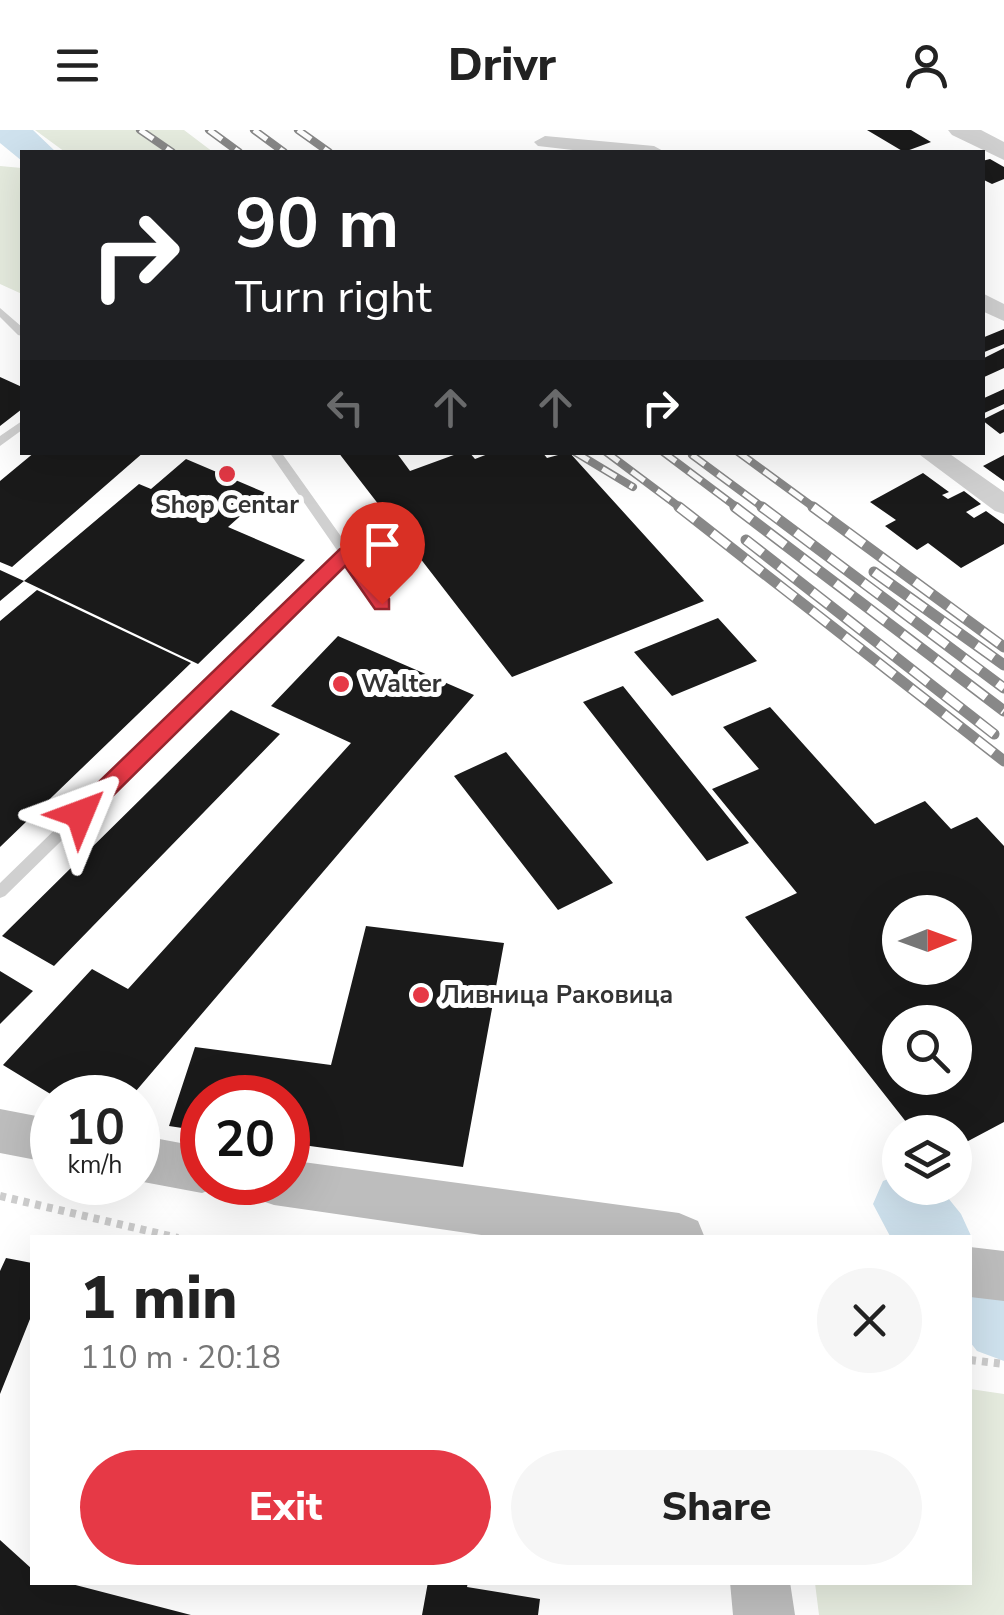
<!DOCTYPE html>
<meta charset="utf-8">
<style>
:root{--surface:#fff;--page:#f6f6f6;--text:#222;--muted:#767676;--accent:#e63946}
body{margin:0;font-family:"Nunito Sans",sans-serif;background:var(--page);color:var(--text);height:100vh;display:flex;flex-direction:column;font-size:38px;white-space:nowrap}
*{box-sizing:border-box;margin:0}
p{font-size:32px;color:var(--muted)}
.icon{flex:none;width:55px;height:55px;fill:none;stroke:currentColor;stroke-width:2;stroke-linecap:round;stroke-linejoin:round}
.map{position:relative;flex:1;overflow:hidden}
.side{position:absolute;left:30px;top:1105px;width:942px;height:350px;display:flex;flex-direction:column;background:var(--surface);border-radius:0px;box-shadow:0 10px 40px #0002}
.side>*{flex:none}
.banner{position:absolute;left:20px;top:20px;width:965px;height:305px;border-radius:0px;box-shadow:0 10px 40px #0002;background:#202124;color:#fff;overflow:hidden}
.needle{width:65px;rotate:89deg}
.controls{position:absolute;left:882px;top:765px;display:grid;gap:20px}
.controls a{display:grid;place-items:center;width:90px;height:90px;border-radius:50%;background:var(--surface);box-shadow:0 10px 40px #0002;font-size:50px}
.speed{position:absolute;left:30px;top:945px;display:flex;gap:20px;font-size:50px;font-weight:700;text-align:center}
.speed>*{display:grid;place-content:center;width:130px;height:130px;border-radius:50%;background:var(--surface);box-shadow:0 10px 40px #0002;line-height:1}
.speed small{font-size:25px;font-weight:400}
.speed .limit{border:15px solid #d22;background:#fff;color:#111}
.pin{position:absolute;display:grid;place-items:center;width:85px;height:85px;color:#fff;margin:-102px -42px;border-radius:50% 50% 50% 0;rotate:-45deg;box-shadow:0 0 10px #0007}
.pin .icon{rotate:45deg}
.me{position:absolute;width:110px;margin:-55px;rotate:46deg;stroke-linejoin:round;filter:drop-shadow(0 0 8px #0008)}
.turn{display:flex;align-items:center;gap:35px;height:210px;padding:0 50px;font-size:45px}
.turn .icon{width:130px;height:130px;stroke-width:2.5}
.turn b{display:block;font-size:70px;line-height:85px}
.lanes{display:flex;align-items:center;height:95px;padding:0 50px;background:#0003;justify-content:center;gap:50px;direction:ltr}
.lanes .off{opacity:.35}
.round{display:grid;place-items:center;flex:none;width:105px;height:105px;border-radius:52px;background:var(--page)}
.head{display:flex;align-items:center;justify-content:space-between;height:170px;padding:0 50px}
h1{font-size:60px;font-weight:800;line-height:75px}
.primary-button{display:flex;gap:20px;margin-top:auto;padding:20px 50px}
.primary-button a{flex:1;height:115px;border-radius:60px;background:var(--accent);color:#fff;font-size:40px;font-weight:800;line-height:115px;text-align:center}
.primary-button a+a{background:var(--page);color:var(--text)}
header{display:flex;justify-content:space-between;align-items:center;height:130px;padding:0 50px;background:var(--surface);font-size:45px;font-weight:800}
.map>svg:first-child{display:block}
.green{fill:#e6ecdf}
.lines{fill:none;stroke-linecap:round;stroke-linejoin:round}
.river{fill:#cfe2ee;fill-rule:evenodd}
.building{fill:#1a1a1a;fill-rule:evenodd}
.path{stroke:#cdcdcd;stroke-width:8;stroke-dasharray:6 6;stroke-linecap:butt}
.service{fill:#d0d0d0;fill-rule:evenodd}
.minor{fill:#d0d0d0;fill-rule:evenodd}
.tertiary{fill:#d0d0d0;fill-rule:evenodd}
.secondary{fill:#bdbdbd;fill-rule:evenodd}
.rail-far1-casing{stroke:#888;stroke-width:8}
.rail-casing{stroke:#888;stroke-width:11}
.rail-far1{stroke:#fff;stroke-width:5;stroke-dasharray:16;stroke-linecap:butt}
.rail{stroke:#fff;stroke-width:8;stroke-dasharray:21;stroke-linecap:butt}
.route{fill:#e63946;stroke:#96252e;stroke-width:2.5}
.poi-dot{fill:#e63946;stroke:#fff;stroke-width:4}
.labels{text-anchor:middle;dominant-baseline:central;stroke-width:10;stroke-linejoin:round;paint-order:stroke}
.poi-label{font-size:25px;font-weight:bold;fill:#333;stroke:#fff;text-anchor:start}
</style>
<header><svg class="icon" aria-label="menu" viewBox="0 0 24 24"><path d="M4 6h16M4 12h16M4 18h16"/></svg>Drivr<svg class="icon" aria-label="person" viewBox="0 0 24 24"><circle cx="12" cy="8" r="4"/><path d="M4 21q1-7 8-7t8 7"/></svg></header>
<div class="map">
<svg width="1004" height="1485" viewBox="0 0 1004 1485">
<rect width="100%" height="100%" fill="#fff"/>
<path class="green" d="M35,0h149l29,22h-148z
M0,36l22,2v126l-22,-10z
M970,1259l34,5v221h-185l-4,-32 155,-1z"/>
<g class="lines">
<path class="river" d="M0,0h33l23,22h-34v9l-22,-18z
M900,1044v14h40l21,26 11,24 -2,4v-4h-79l-18,-34 10,-23z
M970,1117l26,10 8,9v95l-27,-10 -7,-9z"/>
</g>
<path class="building" d="M867,0h44l20,12 -27,10z
M990,29l14,8v12l-12,5 -10,-5v-18z
M1004,199v15l-22,9v-15z
M1004,218v20l-22,10v-19z
M0,247l22,10v22l-22,17z
M1004,259v15l-22,10v-15z
M1004,279v23l-4,2 -18,-14z
M35,322h109l-132,115 -12,-5v-81z
M338,322h58l14,19 52,-19h7l6,7 18,-7h49l5,6 22,-6 135,149 -192,76z
M1004,325v26l-21,-15z
M186,329l80,34 -38,34 77,33 -107,104 -174,-83 115,-97 12,5z
M923,343l26,19 -7,3 6,4 16,-8 17,13 -15,8 8,6 12,-7 18,13v20l-43,24 -33,-25 -11,7 -32,-24 11,-6 -26,-18z
M0,440l24,11 -24,20z
M37,460l154,73 -191,184v-226z
M718,488l39,43 -85,35 -38,-44z
M338,506l136,59 -344,403h-73l-54,-33 89,-96 36,20 223,-246 -80,-37z
M623,556l126,157 -42,18 -124,-159z
M770,577l105,117 50,-23 26,28 26,-12 27,29v276l-49,26v-16h-41l-169,-215 52,-24 -85,-104 47,-20 -36,-42zM900,782h55v56h-55zM900,892h55v56h-55z
M231,580l49,24 -226,232 -52,-30z
M506,622l107,131 -55,27 -104,-134z
M366,796l138,17 -41,224 -175,-24v-45h-86v33l-33,-5 26,-79 136,18z
M0,841l33,20 -33,33z
M6,1128l26,5v51l-32,80v-123z
M0,1410l32,29v13h32l127,33h-191z
M428,1452h40l-1,5 73,12 -2,16h-116z"/>
<g class="lines">
<path class="path" d="M0,1066l178,42
M970,1230l34,4"/>
<path class="service" d="M0,178l22,19v9l-4,-1 -18,-18z
M22,291v9l-22,16v-10z
M269,322h12l106,149 2,3 -2,3h-10l-31,-45 -341,334 -5,2v-15l339,-330z"/>
<path class="minor" d="M545,6l109,10 11,6h-75l-52,-6 -4,-4z
M982,163l22,11v17l-22,-10z
M916,322h31l57,40v22l-9,-3z"/>
<path class="tertiary" d="M948,0h33l23,12v18l-52,-25z"/>
<path class="secondary" d="M0,979l52,10v44l-52,-10z
M138,1005l64,12v35h20l-2,4 -18,7 -64,-12z
M288,1030l391,53 19,8 7,17h-203l-228,-33 -18,-6 -8,-17h40z
M970,1117l34,4v50l-34,-4z
M730,1452h60l5,33h-62z"/>
<defs>
<path id="rail-far1" d="M140,0l32,22
M209,0l30,22
M254,0l30,22
M298,0l31,22
M575,322l58,35
M606,322l76,57
M663,322l76,57
M738,322l78,57
M692,325l73,54"/>
<path id="rail" d="M679,377l325,254
M735,377l269,204
M762,377l242,181
M813,377l191,140
M746,410l248,194
M874,442l130,93"/>
</defs>
<use href="#rail-far1" class="rail-far1-casing"/>
<use href="#rail" class="rail-casing"/>
<use href="#rail-far1" class="rail-far1"/>
<use href="#rail" class="rail"/>
</g>
<path class="route" d="M347,417l7,2 35,50v10h-14l-30,-43 -257,254h-16l-3,-6 3,-6 268,-259z"/>
<g class="poi-dot">
<circle cx="227" cy="344" r="10"/>
<circle cx="341" cy="554" r="10"/>
<circle cx="421" cy="865" r="10"/>
</g>
<g class="labels">
<g class="poi-label">
<text x="227" y="375" text-anchor="middle">Shop Centar</text>
<text x="361" y="554">Walter</text>
<text x="441" y="865">Ливница Раковица</text>
</g>
</g>
</svg>
<div class="controls">
<a><svg class="needle" viewBox="-14 -14 28 28"><path d="M0-13l5 13h-10z" fill="#e53935"/><path d="M0 13l5-13h-10z" fill="#767676"/></svg></a>
<a><svg class="icon" aria-label="search" viewBox="0 0 24 24"><circle cx="10" cy="10" r="6"/><path d="M15 15l6 6"/></svg></a>
<a><svg class="icon" aria-label="layers" viewBox="0 0 24 24"><path d="M12 4l9 5-9 5-9-5zM3 14l9 5 9-5"/></svg></a>
</div>
<div class="speed"><div>10<small>km/h</small></div><div class="limit">20</div></div>
<div class="pin" style="left:382px;top:474px;background:#d93025"><svg class="icon" aria-label="arrive" viewBox="0 0 24 24"><path d="M6 21V4h12l-3 4 3 4H6"/></svg></div>
<svg class="me" style="left:80px;top:684px" viewBox="-20 -20 40 40"><path d="M0-17L14 15 0 8-14 15z" fill="#e63946" stroke="#fff" stroke-width="4"/></svg>
<div class="banner">
<div class="turn"><svg class="icon" aria-label="right" viewBox="0 0 24 24"><path d="M7 20v-9h11M14 6l5 5-5 5"/></svg><div><b>90 m</b>Turn right</div></div>
<div class="lanes"><svg class="icon off" aria-label="left" viewBox="0 0 24 24"><path d="M17 20v-9H6M10 6l-5 5 5 5"/></svg><svg class="icon off" aria-label="ahead" viewBox="0 0 24 24"><path d="M12 20V5M6 11l6-6 6 6"/></svg><svg class="icon off" aria-label="ahead" viewBox="0 0 24 24"><path d="M12 20V5M6 11l6-6 6 6"/></svg><svg class="icon" aria-label="right" viewBox="0 0 24 24"><path d="M7 20v-9h11M14 6l5 5-5 5"/></svg></div>
</div>
<section class="side">
<div class="head"><div><h1>1 min</h1><p>110 m · 20:18</p></div><a class="round"><svg class="icon" aria-label="close" viewBox="0 0 24 24"><path d="M6 6l12 12M18 6L6 18"/></svg></a></div>
<div class="primary-button"><a>Exit</a><a>Share</a></div>
</section>
</div>
